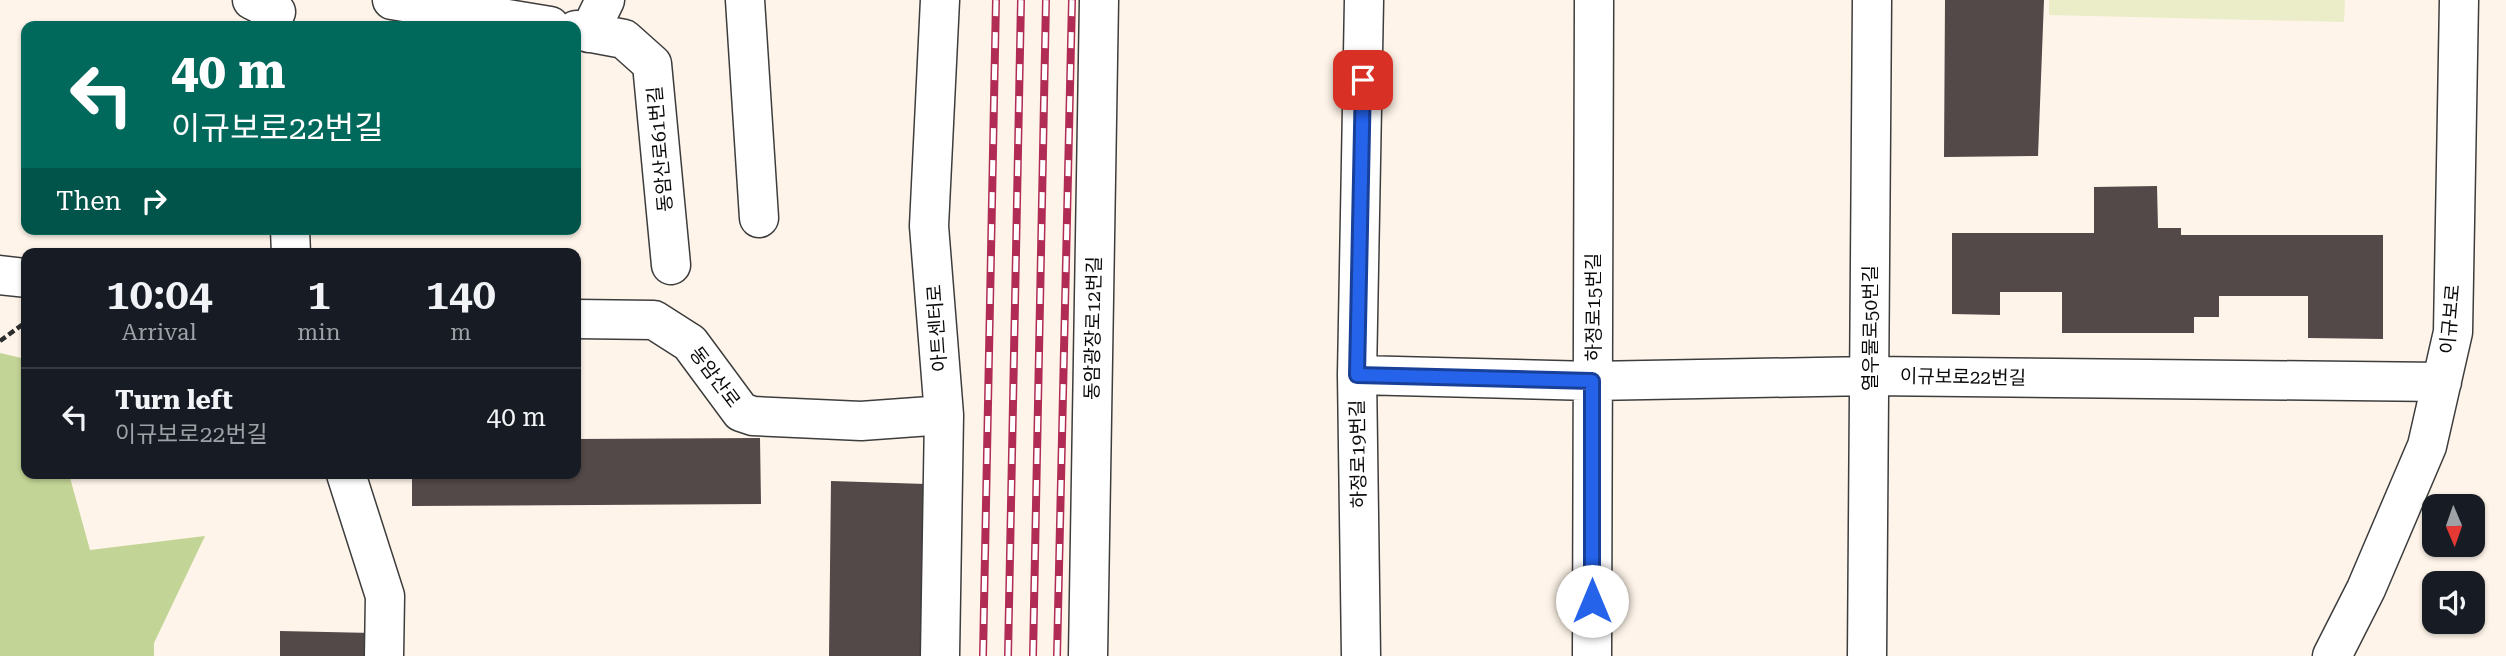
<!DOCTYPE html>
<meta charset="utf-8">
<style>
:root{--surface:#171b24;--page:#20242c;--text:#f1f3f6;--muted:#9ea1a6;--line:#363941}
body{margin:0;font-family:"Roboto Serif","Noto Sans KR",serif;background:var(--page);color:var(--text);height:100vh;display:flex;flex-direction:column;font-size:26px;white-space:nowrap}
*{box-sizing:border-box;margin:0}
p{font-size:23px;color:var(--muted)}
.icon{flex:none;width:38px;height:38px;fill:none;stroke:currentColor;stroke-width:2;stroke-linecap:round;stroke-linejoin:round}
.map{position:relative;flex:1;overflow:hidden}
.side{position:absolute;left:21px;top:248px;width:560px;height:231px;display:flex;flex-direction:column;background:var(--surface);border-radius:14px;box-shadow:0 2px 5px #0004}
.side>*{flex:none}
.guide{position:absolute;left:21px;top:21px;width:560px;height:214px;border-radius:14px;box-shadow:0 2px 5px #0004;background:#00695c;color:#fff;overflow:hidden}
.needle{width:46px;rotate:178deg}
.buttons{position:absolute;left:2422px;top:494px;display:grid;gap:14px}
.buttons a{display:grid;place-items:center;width:63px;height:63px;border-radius:14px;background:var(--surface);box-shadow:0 2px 5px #0004;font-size:35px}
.pin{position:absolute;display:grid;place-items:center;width:60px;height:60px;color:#fff;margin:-30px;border-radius:14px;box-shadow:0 4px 10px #0006}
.me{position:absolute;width:77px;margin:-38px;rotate:0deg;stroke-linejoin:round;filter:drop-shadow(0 0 5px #0008)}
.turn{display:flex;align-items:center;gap:24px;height:147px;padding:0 35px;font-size:32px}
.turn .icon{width:91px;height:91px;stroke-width:2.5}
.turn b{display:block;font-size:49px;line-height:60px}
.then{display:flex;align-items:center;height:66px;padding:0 35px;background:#0003;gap:14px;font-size:26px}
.eta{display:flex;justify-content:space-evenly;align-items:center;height:119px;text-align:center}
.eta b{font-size:42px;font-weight:600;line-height:49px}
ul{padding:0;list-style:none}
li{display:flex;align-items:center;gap:21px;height:98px;padding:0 35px;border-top:2px solid var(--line)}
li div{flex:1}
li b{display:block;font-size:26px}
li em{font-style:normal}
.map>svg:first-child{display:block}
.forest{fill:#c3d596}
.pitch{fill:#eaedc7}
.building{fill:#524948}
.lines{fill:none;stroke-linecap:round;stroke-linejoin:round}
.minor-casing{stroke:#3d3d3d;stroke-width:41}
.path{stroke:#2c2c2c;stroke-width:4.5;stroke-dasharray:7 3.5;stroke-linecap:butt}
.minor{stroke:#fff;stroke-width:38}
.rail-casing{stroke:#b12c55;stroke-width:8}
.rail{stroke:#fff;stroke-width:5;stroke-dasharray:16;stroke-linecap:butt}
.route-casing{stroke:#184099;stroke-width:18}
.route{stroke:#2563eb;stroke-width:12}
.labels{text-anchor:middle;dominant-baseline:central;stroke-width:7;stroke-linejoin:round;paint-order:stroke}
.street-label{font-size:19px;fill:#0a0a0a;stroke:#fff}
</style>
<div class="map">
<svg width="2506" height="656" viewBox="0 0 2506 656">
<rect width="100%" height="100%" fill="#fef4e9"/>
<path class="forest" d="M0,353l26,6v115h43l21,76 115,-14 -51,107v13h-154z"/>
<path class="pitch" d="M2049,0h296l-1,22 -295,-7z"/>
<path class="building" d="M1945,0h99l-6,156 -94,1z
M2157,186l1,42h23v7h202v104l-75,-1v-42h-89v21h-25v16h-132v-41h-62v23l-48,-1v-81h142v-46z
M760,438l1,66 -349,2v-32h164v-35z
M831,481l95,3 -2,172h-95z
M280,631l93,2v23h-93z"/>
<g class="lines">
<defs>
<path id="minor" d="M252,0l24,12
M392,0l158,26
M745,0l14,218
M576,30l48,9 28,25 19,201
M589,33l16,-33
M290,229l1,25
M0,275l26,3
M576,319l78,1 36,23 51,69 12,4 108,5 83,-6
M1357,375l235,6 278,-5 572,6
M346,474l39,122 -1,60
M940,656l4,-241 -15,-189 11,-226
M1088,656l11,-656
M1361,656l-4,-281 7,-375
M1592,656l2,-656
M1867,656l5,-656
M2332,656l34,-67 61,-143 26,-114 6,-332"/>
</defs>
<use href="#minor" class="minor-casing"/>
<path class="path" d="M0,341l26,-19"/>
<use href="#minor" class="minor"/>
<defs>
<path id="rail" d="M983,656l13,-656
M1008,656l13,-656
M1033,656l13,-656
M1057,656l15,-656"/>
</defs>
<use href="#rail" class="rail-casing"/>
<use href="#rail" class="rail"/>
</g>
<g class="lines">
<defs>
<path id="route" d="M1363,80l-6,295 235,6v220"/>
</defs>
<use href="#route" class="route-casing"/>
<use href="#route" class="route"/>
</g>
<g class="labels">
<g class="street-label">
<text transform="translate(660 149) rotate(-95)">동암산로61번길</text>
<text transform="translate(1593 307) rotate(-90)">하정로15번길</text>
<text transform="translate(2450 319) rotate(-85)">이규보로</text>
<text transform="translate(937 328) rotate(-94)">아트센터로</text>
<text transform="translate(1093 328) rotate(-89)">동암광장로12번길</text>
<text transform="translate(1870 328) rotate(-90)">열우물로50번길</text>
<text transform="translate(715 377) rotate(53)">동암산로</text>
<text transform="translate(1963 377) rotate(1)">이규보로22번길</text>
<text transform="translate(1358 454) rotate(-91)">하정로19번길</text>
</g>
</g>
</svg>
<div class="buttons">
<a><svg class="needle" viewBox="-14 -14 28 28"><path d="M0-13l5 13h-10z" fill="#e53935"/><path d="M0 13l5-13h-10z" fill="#9ea1a6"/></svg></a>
<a><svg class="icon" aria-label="sound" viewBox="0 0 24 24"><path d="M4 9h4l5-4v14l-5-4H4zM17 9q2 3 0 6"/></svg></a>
</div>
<div class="pin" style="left:1363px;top:80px;background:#d93025"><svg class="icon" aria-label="arrive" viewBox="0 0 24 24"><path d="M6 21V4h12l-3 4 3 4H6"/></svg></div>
<svg class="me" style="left:1592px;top:601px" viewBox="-20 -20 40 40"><circle r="19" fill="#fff"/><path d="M0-13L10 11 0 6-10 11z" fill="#2563eb"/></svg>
<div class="guide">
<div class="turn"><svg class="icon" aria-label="left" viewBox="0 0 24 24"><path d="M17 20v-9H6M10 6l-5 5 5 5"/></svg><div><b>40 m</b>이규보로22번길</div></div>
<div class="then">Then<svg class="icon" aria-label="right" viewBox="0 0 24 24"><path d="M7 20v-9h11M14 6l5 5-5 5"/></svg></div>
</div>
<section class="side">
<div class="eta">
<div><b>10:04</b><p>Arrival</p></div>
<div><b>1</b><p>min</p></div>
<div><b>140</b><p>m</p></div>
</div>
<ul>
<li><svg class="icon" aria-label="left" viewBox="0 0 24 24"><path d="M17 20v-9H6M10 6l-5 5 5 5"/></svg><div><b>Turn left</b><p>이규보로22번길</p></div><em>40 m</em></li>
</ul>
</section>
</div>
